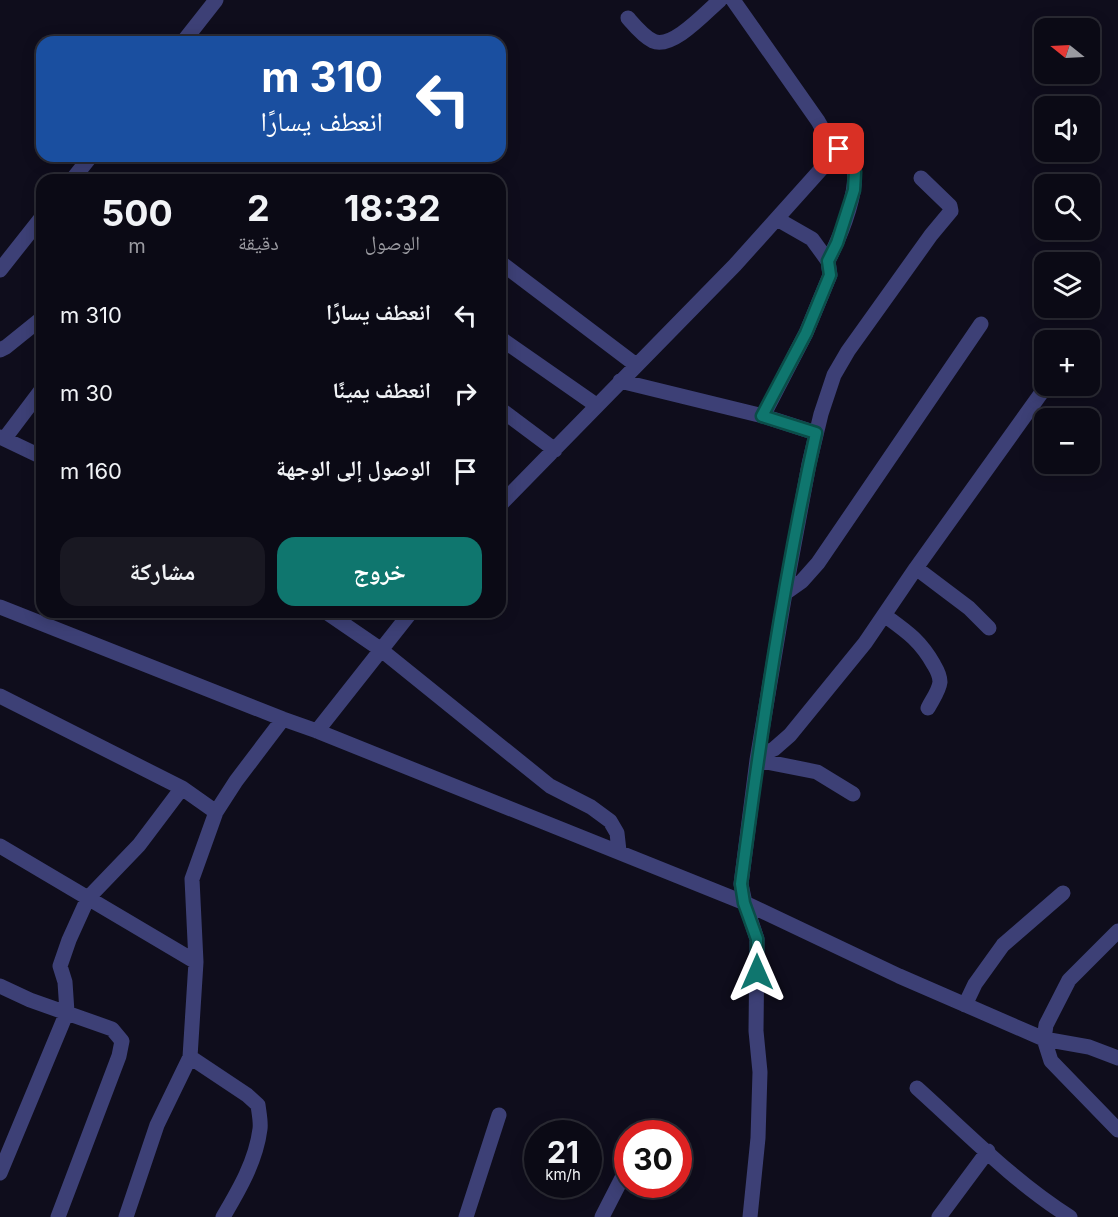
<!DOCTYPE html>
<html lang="ar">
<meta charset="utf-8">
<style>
:root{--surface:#0b0a15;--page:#191822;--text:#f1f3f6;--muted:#9a9aa0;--line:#2b2b34;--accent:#0f766e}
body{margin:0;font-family:Inter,"Noto Naskh Arabic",sans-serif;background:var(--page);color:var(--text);direction:rtl;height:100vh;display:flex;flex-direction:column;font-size:22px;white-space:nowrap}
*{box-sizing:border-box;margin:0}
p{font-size:20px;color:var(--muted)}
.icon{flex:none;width:33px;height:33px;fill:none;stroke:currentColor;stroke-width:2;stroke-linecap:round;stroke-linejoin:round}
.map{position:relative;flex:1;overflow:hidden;direction:ltr}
.panel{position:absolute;left:36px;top:174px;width:470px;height:444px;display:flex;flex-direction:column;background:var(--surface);border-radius:18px;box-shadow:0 3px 15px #0003,0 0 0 2px var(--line);direction:rtl}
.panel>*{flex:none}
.guide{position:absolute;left:36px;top:36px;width:470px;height:126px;border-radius:18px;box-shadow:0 3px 15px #0003,0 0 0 2px var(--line);direction:rtl;background:#1a4fa0;color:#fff;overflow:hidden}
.needle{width:39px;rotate:288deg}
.fabs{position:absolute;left:1034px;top:18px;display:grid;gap:12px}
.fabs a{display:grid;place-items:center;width:66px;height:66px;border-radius:12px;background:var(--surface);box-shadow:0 3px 15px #0003,0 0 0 2px var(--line);font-size:30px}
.speed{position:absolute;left:524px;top:1120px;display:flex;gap:12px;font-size:30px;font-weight:700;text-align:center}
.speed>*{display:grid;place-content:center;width:78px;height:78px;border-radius:50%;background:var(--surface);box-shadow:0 3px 15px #0003,0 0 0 2px var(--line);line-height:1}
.speed small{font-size:15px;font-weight:400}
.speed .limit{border:9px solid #d22;background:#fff;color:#111}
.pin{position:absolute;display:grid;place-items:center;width:51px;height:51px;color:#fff;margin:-26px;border-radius:12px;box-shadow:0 3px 9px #0006}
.me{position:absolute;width:66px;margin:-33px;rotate:0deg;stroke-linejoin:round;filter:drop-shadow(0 0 4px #0008)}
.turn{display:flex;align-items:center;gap:21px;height:126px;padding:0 24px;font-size:27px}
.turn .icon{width:78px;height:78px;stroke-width:2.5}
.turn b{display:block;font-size:42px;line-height:51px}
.eta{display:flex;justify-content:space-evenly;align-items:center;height:102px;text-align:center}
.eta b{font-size:36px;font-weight:700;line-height:42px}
.primary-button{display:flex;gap:12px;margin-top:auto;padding:12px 24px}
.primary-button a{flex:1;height:69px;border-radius:18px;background:var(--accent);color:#fff;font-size:24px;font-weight:700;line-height:69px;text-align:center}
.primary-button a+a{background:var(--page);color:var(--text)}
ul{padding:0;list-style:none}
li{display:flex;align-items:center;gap:18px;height:78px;padding:0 24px}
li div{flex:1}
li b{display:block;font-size:22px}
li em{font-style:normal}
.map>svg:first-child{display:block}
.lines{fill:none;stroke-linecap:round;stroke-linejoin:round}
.minor{stroke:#3d4076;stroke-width:15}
.route-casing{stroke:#0a4d48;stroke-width:15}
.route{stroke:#0f766e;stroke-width:10}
</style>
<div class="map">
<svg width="1118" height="1217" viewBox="0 0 1118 1217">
<rect width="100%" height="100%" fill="#0f0d1c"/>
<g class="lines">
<path class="minor" d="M628,18c7,8 15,18 25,23 19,9 53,-29 67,-41
M183,42l33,-42
M72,180l19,-24
M828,261c11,-22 37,-80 22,-103 -4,-7 -15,-13 -21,-18
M500,262l136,103
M0,270l42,-53
M500,338l96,67
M0,350l6,-3 36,-29
M620,381l143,35 53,17
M500,409l55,41
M763,416l43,-83 24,-58 -2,-14 -16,-22 -35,-20
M0,437l42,20
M5,438l37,-49
M500,505l235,-240 88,-98c10,-22 6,-26 -5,-46l-85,-121
M916,568l53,40 20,20
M785,593l17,-12 16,-18 163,-239
M0,607l283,112 34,12 428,172 154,73 145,63 45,8 29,11
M326,612l54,37 170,137 41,21 19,14 7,12 2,18
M884,615c22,16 36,25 50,50 3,5 6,10 6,17 -1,9 -8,18 -12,26
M0,696l182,92 34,24
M317,731l94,-119
M758,756l16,-7 16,-14 75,-92 51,-75 126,-176
M757,760l60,12 36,22
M0,846l196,116
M1118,931l-49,49 -23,45 -2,14 7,22 67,69
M0,986l30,14 82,29 10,12 -3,15 -61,161
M965,1005l10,-21 28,-39 60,-52
M190,1057l57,38 11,10c1,8 3,17 2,24 -4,32 -21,61 -37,88
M917,1088c49,44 97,94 153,129
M0,1173l67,-161 -2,-30 -5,-16 9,-26 19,-42 51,-53 43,-57
M126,1217l31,-92 33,-68 6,-95 -4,-83 24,-67 20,-31 47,-62
M466,1217l33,-102
M602,1217l20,-39
M750,1217l8,-79 2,-66 -4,-41 1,-92 -12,-36 -4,-19 16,-124 28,-167 24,-129 12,-50 13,-39 14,-24 83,-116 20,-24 -1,-5 -29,-28
M939,1217l49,-66"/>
</g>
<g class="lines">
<defs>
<path id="route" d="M757,972v-33l-13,-36 -3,-19c20,-151 42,-303 75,-451l-54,-17 44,-83 24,-58 -2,-14 9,-18 17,-53 1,-18 -5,-14 -11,-9"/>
</defs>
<use href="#route" class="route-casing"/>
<use href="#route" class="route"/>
</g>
</svg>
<div class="fabs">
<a><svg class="needle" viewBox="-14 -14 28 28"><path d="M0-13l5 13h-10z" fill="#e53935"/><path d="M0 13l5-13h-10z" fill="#9a9aa0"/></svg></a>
<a><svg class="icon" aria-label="sound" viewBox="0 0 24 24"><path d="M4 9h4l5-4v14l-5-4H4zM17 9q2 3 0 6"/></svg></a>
<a><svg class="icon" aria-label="search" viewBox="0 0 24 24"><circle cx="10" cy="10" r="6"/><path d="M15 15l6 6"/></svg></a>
<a><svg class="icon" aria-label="layers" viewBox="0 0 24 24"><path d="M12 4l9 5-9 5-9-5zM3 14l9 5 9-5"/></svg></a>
<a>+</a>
<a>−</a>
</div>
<div class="speed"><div>21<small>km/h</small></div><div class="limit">30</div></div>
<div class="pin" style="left:839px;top:149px;background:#d93025"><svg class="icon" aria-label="arrive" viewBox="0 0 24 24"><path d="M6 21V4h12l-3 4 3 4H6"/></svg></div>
<svg class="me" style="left:757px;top:972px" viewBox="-20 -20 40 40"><path d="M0-17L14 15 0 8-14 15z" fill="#0f766e" stroke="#fff" stroke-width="4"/></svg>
<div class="guide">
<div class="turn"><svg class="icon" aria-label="left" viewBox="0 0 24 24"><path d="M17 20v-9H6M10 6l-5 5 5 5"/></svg><div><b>310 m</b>انعطف يسارًا</div></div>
</div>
<section class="panel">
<div class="eta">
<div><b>18:32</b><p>الوصول</p></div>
<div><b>2</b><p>دقيقة</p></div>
<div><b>500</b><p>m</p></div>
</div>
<ul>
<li><svg class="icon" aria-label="left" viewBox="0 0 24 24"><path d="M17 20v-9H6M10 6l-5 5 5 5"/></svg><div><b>انعطف يسارًا</b></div><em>310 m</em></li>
<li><svg class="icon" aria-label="right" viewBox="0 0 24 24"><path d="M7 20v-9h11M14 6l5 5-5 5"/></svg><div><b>انعطف يمينًا</b></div><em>30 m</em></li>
<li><svg class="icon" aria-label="arrive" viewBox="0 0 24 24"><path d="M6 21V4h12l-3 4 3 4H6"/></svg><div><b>الوصول إلى الوجهة</b></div><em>160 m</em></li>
</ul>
<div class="primary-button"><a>خروج</a><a>مشاركة</a></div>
</section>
</div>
